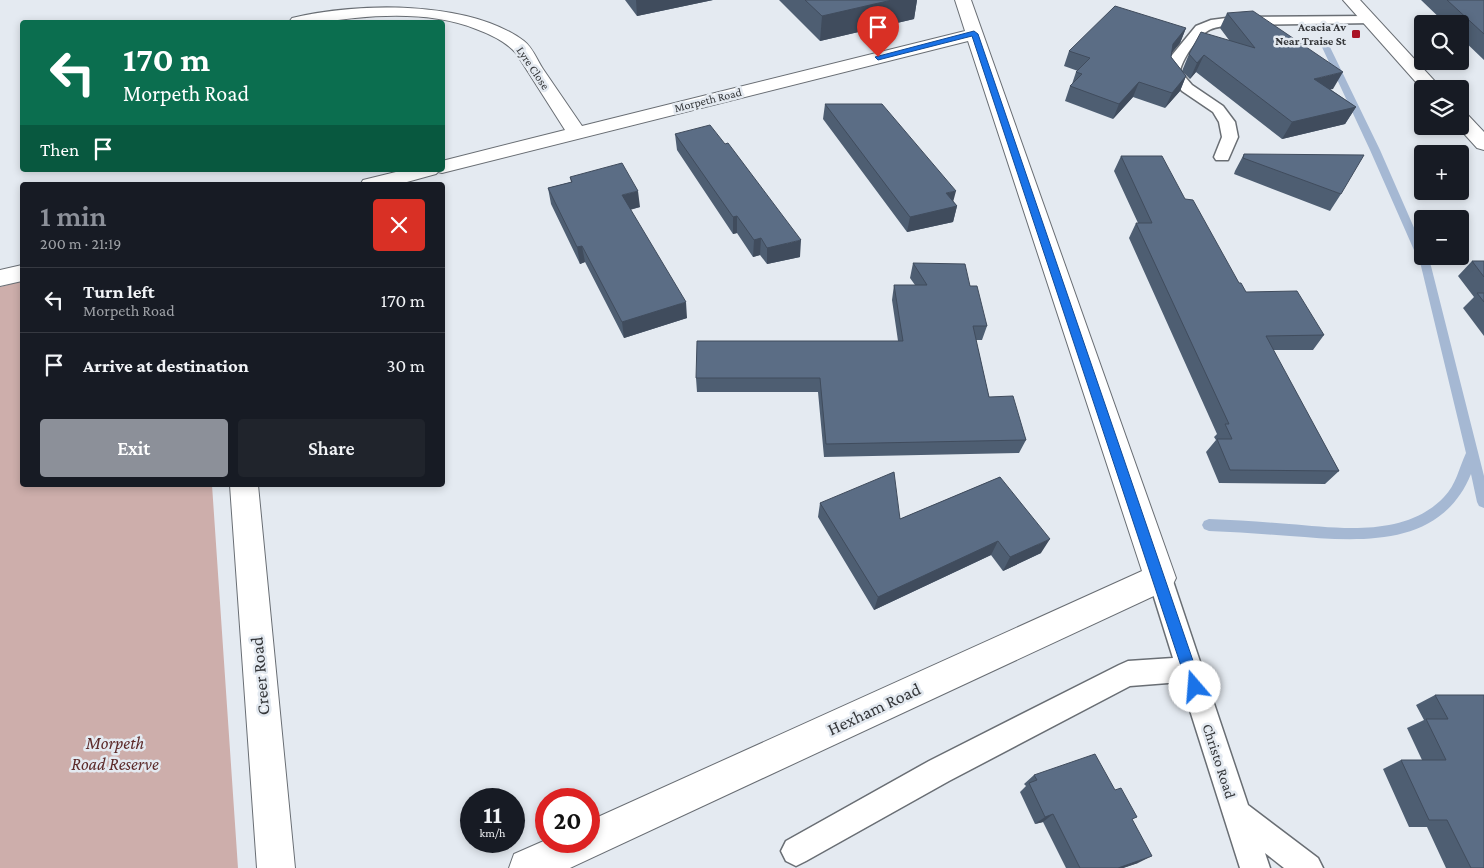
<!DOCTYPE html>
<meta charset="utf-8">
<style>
:root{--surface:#171b24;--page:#20242c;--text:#f1f3f6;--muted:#9ea1a6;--line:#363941;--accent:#8c9099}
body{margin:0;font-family:"Crimson Pro",serif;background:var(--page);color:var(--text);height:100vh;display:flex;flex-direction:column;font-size:19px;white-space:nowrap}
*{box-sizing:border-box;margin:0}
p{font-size:16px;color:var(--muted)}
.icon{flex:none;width:28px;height:28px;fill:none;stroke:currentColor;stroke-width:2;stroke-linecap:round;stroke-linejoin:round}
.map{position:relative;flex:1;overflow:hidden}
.drawer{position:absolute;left:20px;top:182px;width:425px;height:305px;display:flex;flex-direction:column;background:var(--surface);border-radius:5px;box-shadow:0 2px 8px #0003}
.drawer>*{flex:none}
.guide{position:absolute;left:20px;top:20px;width:425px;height:152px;border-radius:5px;box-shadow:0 2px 8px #0003;background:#0b6e4f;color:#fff;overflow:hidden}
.fabs{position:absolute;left:1414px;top:15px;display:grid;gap:10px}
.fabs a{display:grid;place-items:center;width:55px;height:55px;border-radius:5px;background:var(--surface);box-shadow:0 2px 8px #0003;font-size:25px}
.speed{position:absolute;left:460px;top:788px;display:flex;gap:10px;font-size:25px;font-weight:700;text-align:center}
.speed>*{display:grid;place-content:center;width:65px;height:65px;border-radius:50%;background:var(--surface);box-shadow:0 2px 8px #0003;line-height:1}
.speed small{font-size:12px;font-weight:400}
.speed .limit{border:8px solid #d22;background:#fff;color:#111}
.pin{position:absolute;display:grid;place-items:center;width:42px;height:42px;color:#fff;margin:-51px -21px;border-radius:50% 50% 50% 0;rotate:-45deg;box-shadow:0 0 5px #0007}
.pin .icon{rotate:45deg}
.me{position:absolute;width:55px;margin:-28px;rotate:342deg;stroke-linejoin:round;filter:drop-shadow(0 0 4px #0008)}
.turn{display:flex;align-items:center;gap:18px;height:105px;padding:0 20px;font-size:22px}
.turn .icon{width:65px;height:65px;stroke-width:2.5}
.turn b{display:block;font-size:35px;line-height:42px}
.then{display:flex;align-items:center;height:48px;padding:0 20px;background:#0003;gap:10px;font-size:19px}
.round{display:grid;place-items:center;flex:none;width:52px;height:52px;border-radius:5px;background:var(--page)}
.summary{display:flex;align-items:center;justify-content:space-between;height:85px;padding:0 20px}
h1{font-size:30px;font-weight:600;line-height:38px;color:var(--accent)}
.cta{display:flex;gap:10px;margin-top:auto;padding:10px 20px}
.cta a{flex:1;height:58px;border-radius:5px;background:var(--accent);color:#fff;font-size:20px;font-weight:600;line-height:58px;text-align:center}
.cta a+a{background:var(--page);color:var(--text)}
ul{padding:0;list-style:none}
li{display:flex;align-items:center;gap:15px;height:65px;padding:0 20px;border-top:1px solid var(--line)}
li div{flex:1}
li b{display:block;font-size:19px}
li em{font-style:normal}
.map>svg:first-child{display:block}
.green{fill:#cdaeab}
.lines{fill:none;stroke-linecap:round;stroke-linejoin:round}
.stream{fill:#a5b8d3;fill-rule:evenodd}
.service-casing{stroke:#696e74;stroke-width:3}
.minor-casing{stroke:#696e74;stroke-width:2}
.tertiary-casing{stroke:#696e74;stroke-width:2}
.service{fill:#fff;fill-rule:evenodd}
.minor{fill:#fff;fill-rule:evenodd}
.tertiary{fill:#fff;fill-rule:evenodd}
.wall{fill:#4e5e72}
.shaded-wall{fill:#404c5d}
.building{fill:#5b6d85;stroke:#404c5d}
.route{fill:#1a73e8;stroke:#114b97}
.poi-dot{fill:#a91325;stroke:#e4eaf1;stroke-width:2}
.labels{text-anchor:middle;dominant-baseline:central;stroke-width:5;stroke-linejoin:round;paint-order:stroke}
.far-poi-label{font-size:12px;font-weight:bold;fill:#35373a;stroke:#e4eaf1;text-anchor:end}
.far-street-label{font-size:12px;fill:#35373a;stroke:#e4eaf1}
.street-label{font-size:15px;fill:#35373a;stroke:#e4eaf1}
.near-street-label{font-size:18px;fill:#35373a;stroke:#e4eaf1}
.near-park-label{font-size:18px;font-style:italic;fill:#5c2a29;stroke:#e4eaf1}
</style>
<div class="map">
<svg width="1484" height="868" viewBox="0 0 1484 868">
<rect width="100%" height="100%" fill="#e4eaf1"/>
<path class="green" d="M22,281v204h190l26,383h-238v-581z"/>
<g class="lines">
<path class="stream" d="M1322,43l7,2 51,105 42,96v10h5l4,10 53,210v32l-5,-2 -2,-4 -6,-28c-31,76 -114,67 -181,62 -27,-2 -54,-4 -81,-5l-5,-2 -2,-4 2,-4 5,-2c27,1 53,3 80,5 50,4 116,14 155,-27 12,-12 15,-29 22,-44l-45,-187 -51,-116 -49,-105z"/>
<defs>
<path id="service" d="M1369,16l7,4 -2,3 -140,2c-9,1 -20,1 -28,7 -10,7 -24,28 -26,39l12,14 31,21 12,16 3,15 -10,23h-12l-2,-3 8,-20 -3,-15 -6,-10 -31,-21 -16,-19 2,-12 28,-34 15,-6 23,-3z
M1160,567l8,3 4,8 76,227 70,53 5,10h-39l-19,-15 5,15h-30l-59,-186 -51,4 -181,95 -143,80 -10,5 -10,-5 -5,-10 5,-10 143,-80 190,-96 9,-4 45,-3 -25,-80 4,-8z"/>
<path id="minor" d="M955,0h16l205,578 -5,10 -601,280h-61l5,-14 32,-14 43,1v-20l553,-250 -174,-530 -526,132 -4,-1 -2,2 -40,11h-36l3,-5 41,-10h38v-9l123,-31 -49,-77c-10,-11 -26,-19 -40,-24 -38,-15 -81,-15 -121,-11 -22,2 -44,7 -66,4l3,-4c65,-16 177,-18 232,23 9,7 13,19 19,28 13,19 26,38 39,57l383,-95z
M22,265v16l-22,5v-16z
M230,485h28l37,383h-38z"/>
<path id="tertiary" d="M1343,0h17l82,89h-20z
M1460,112l7,2 17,18v18l-7,-2 -20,-22h3z"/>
</defs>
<use href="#service" class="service-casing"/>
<use href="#minor" class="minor-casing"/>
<use href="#tertiary" class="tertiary-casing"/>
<use href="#service" class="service"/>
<use href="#minor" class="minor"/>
<use href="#tertiary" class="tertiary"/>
</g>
<path class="wall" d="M625,0h88l-76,16z
M779,0h138l-3,19 -94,22z
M1421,0h63v60l-24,-23v-13h-14z
M1227,13l106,76h-3l26,18 -11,17 -63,15 -86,-67 -6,7 -8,-8 7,-17 40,-14 -9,-12z
M1186,28l-6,15 -9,10v4l15,19 -6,15 -15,17 -32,-11 -20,22 -48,-18 5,-15 2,-2 4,-12 2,-1 -14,-5 5,-15z
M825,104l128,97 4,5 -4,16 -46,10 -84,-113z
M675,134l125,123 -33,7 -7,-9 -7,2 -16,-24 -4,1 -56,-84z
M1244,154l97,40 -11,17 -96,-37 1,-3z
M1121,156l64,43 54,84 7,9 78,43 -11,15h-40l66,121 -14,13 -106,-1 -13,-31 10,-12 -2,-3 3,-3 -88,-196 7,-15h2l-24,-52z
M570,177l70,30 -10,3 57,108 -63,20 -39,-76 -5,2 -29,-60 -3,-16 23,-6z
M1472,261h12v75l-21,-28 11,-11 -16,-21z
M913,263l57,23 17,40 -5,14h-6l13,57 37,43 -7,13 -195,4 -6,-65h-121l-1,-14 202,-37 -6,-41 2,-15h21l-5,-7z
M1000,477l41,76 -38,18 -12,-16 -117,55 -56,-93 2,-14 80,16z
M1435,695h49v173h-38l-19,-41h-18l-26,-58 18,-9h21l-15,-32 17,-8 -8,-15z
M1034,775l81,15 17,30 6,43 -15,5h-57l-23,-46 -8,2 -15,-32 6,-6 -2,-2z"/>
<path class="shaded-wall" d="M636,0h77l-76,16z
M892,0h25l-3,19 -94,22 2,-25z
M1186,28l-6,15 -13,16 6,-15z
M1204,55l-8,17 -6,7 7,-16z
M1343,72l-10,17 -28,6 9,-16z
M1186,76l-6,15 -15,17 7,-15z
M1139,82l-6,15 -20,22 6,-15z
M1356,107l-11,17 -63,15 10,-17z
M638,191l2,16 -16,4 -2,-16z
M956,191l-4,15 -6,-13z
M957,206l-4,16 -46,10 3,-15z
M737,216v17l-4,1v-17z
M761,238l-1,17 -7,2 1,-17z
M801,240l-1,17 -33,7v-16z
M582,246l3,16 -5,2 -3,-17z
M686,302l1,16 -63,20 -2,-16z
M1050,539l-9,14 -38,18 7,-14z
M998,541l-7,14 -117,55 4,-13z
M1053,814l-10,8 -8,2 10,-7z
M1152,856l-14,7 -15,5h-5z"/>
<path class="building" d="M805,0h87l-70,16z
M1447,0h37v34z
M1115,6l71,22 -13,16 -2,13 15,19 -14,17 -33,-11 -20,22 -49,-18 12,-12 -6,-2 14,-14 -21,-7z
M1253,11l90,61 -29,7 42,28 -64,15 -88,-67 -7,8 -8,-9 12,-22 54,16 -28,-35z
M825,104h57l74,87 -10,2 11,13 -47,11z
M710,125l15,19 3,-1 73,97 -34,8 -6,-10 -7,2 -17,-24 -4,1 -58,-83z
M1244,154l120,1 -23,39 -98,-36z
M1121,156h41l23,43 8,1 46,83h2l5,9 51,-1 27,44 -58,1 73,135 -109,-1 -13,-31h15l-7,-15h4l-93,-201h16z
M622,163l16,28 -16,4 64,107 -64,20 -40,-76 -5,1 -29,-59 24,-6 -2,-5z
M1472,261h12v16z
M913,263l52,1 5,22h7l10,40h-14l16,71 24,-1 13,44 -200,4 -6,-66h-124l1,-37h206l-9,-56h33z
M1477,293h7v9z
M894,472l6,47 100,-42 50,62 -40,18 -12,-16 -120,56 -58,-94z
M1435,695h49v173h-13l-24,-48h-18l-28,-60h45l-20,-41h22z
M1095,754l20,36 6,-2 16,29 -5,2 20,37 -34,12h-38l-27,-54 -8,3 -16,-34 8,-3 -3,-5z"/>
<path class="route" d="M974,31l4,3 224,653 -2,5 -5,2 -5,-2 -2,-5 -216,-651 -94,24 -3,-3z"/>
<rect class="poi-dot" x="1351" y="29" width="10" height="10" rx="2.5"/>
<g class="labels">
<g class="far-poi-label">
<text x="1346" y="27">Acacia Av<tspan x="1346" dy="14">Near Traise St</tspan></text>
</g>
<g class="far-street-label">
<text transform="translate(533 68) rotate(56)">Lyre Close</text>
<text transform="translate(708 100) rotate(-14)">Morpeth Road</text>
</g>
<g class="street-label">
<text transform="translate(1219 761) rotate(72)">Christo Road</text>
</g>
<g class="near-street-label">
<text transform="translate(260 676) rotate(-95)">Creer Road</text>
<text transform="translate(874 709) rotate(-25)">Hexham Road</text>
</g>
<g class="near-park-label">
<text x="115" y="743">Morpeth<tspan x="115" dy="21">Road Reserve</tspan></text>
</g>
</g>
</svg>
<div class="fabs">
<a><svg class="icon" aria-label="search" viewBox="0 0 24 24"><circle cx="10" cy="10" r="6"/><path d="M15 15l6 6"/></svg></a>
<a><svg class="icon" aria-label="layers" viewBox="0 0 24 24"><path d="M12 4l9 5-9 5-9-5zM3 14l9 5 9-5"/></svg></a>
<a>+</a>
<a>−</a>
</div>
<div class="speed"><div>11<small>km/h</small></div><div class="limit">20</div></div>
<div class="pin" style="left:878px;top:57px;background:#d93025"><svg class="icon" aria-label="arrive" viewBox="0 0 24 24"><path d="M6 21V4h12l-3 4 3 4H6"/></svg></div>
<svg class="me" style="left:1195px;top:687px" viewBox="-20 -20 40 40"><circle r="19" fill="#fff"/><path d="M0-13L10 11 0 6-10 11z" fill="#1a73e8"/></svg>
<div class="guide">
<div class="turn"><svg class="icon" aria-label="left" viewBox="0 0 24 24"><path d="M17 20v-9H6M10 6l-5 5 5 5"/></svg><div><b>170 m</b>Morpeth Road</div></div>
<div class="then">Then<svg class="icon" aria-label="arrive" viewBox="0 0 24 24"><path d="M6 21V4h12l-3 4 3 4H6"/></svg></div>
</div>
<section class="drawer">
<div class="summary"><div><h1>1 min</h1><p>200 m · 21:19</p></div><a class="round" style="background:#d93025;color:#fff"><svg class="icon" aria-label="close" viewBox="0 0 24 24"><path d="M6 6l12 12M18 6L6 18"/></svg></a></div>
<ul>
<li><svg class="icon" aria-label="left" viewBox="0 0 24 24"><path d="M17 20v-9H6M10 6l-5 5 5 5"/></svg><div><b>Turn left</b><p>Morpeth Road</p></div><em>170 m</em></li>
<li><svg class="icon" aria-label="arrive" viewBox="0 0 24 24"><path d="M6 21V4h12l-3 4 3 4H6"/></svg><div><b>Arrive at destination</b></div><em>30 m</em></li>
</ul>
<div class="cta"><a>Exit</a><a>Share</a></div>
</section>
</div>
